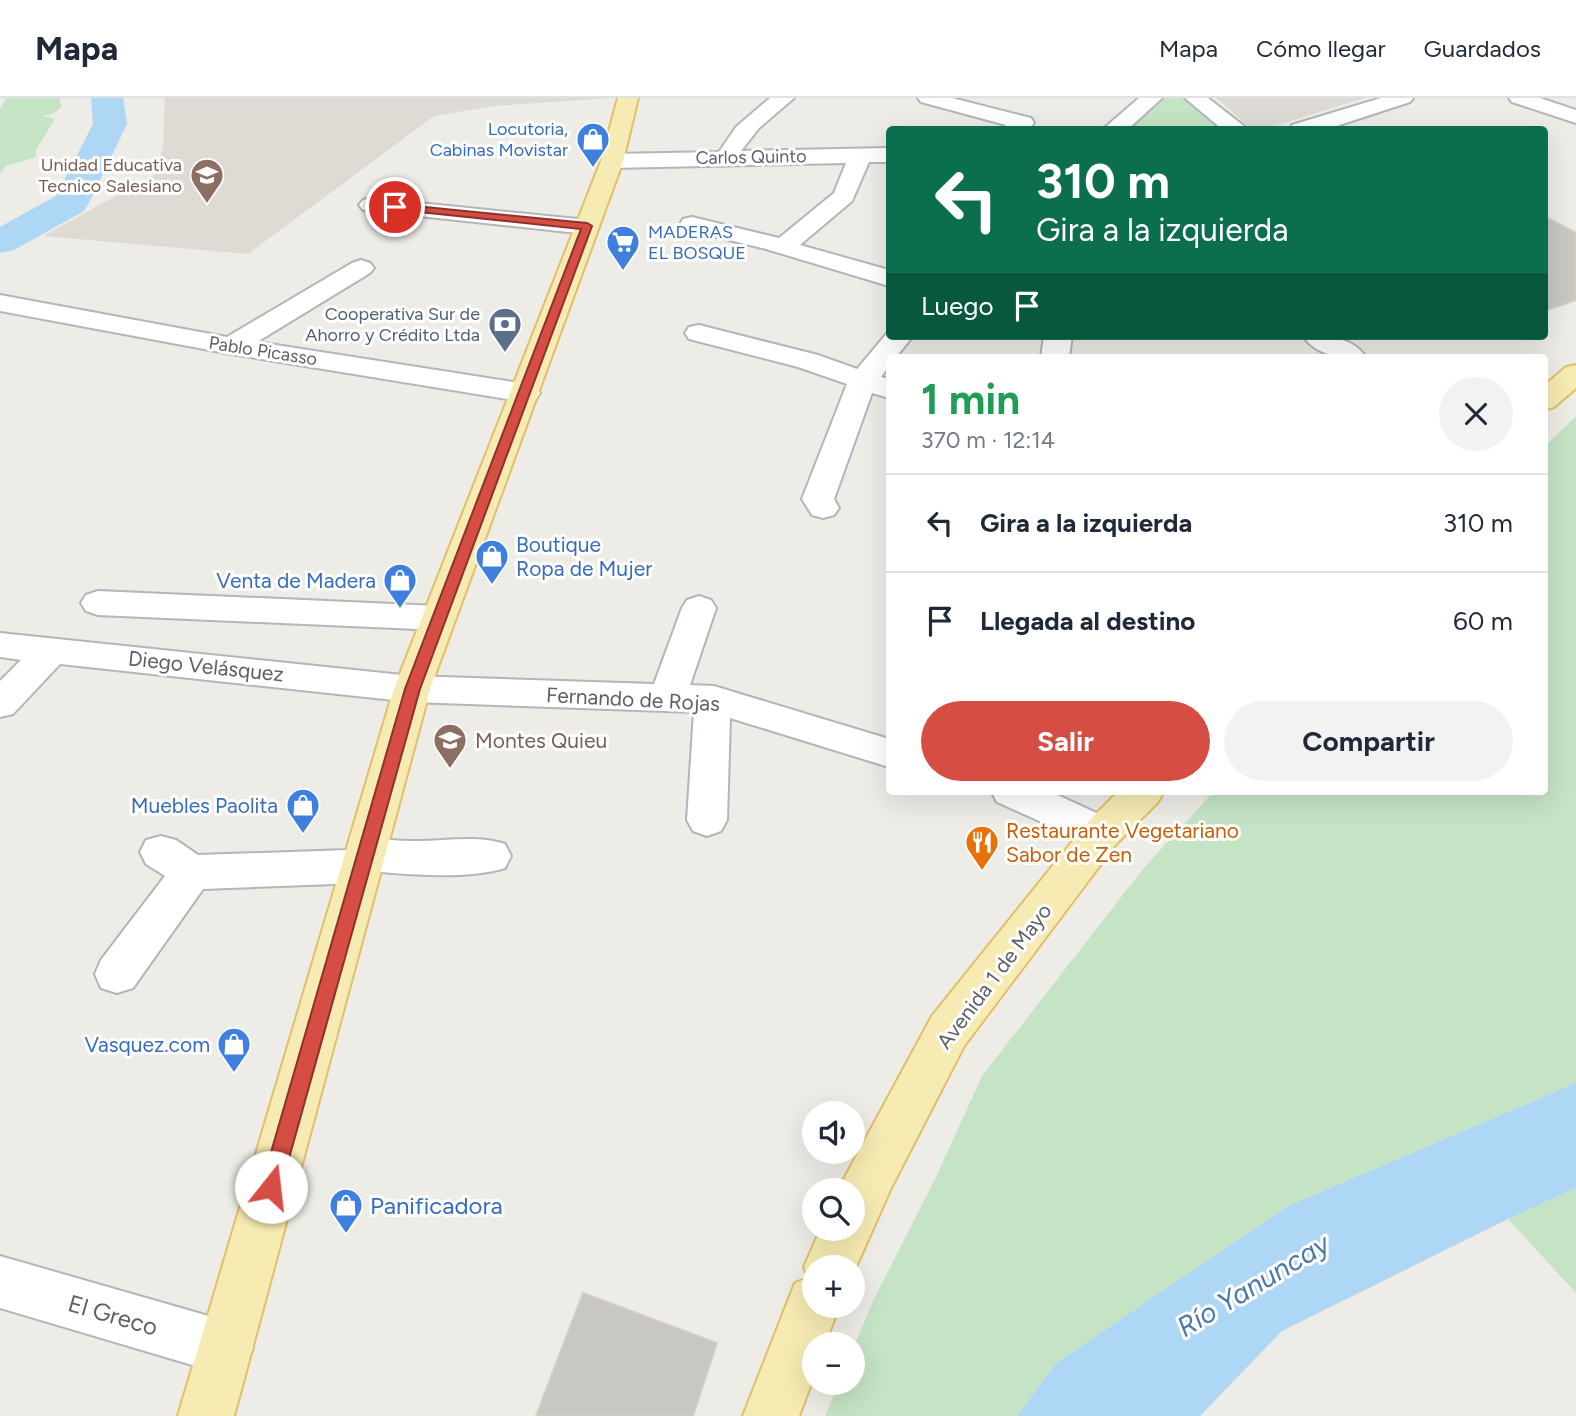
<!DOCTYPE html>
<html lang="es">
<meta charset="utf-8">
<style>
:root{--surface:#fff;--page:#f2f2f3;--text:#1f2937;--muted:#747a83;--line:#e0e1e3;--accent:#d64d43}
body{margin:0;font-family:Figtree,sans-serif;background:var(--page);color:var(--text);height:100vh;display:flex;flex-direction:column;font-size:26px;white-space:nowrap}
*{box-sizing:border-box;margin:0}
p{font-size:23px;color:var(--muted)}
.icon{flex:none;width:38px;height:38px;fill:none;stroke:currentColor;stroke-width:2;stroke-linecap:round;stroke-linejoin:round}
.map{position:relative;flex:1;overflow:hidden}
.details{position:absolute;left:886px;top:256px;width:662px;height:441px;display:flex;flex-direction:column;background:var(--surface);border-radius:7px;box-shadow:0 7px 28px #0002}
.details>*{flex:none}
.hud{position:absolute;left:886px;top:28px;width:662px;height:214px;border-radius:7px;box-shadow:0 7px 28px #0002;background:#0b6e4f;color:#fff;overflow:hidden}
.buttons{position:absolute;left:802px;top:1003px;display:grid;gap:14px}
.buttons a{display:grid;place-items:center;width:63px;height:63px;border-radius:50%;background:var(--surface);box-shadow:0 7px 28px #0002;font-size:35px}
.pin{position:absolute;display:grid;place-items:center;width:60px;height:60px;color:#fff;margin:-30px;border:4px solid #fff;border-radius:50%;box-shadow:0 2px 7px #0007}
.me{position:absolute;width:77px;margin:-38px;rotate:16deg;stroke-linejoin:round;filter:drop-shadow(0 0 5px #0008)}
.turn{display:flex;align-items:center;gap:24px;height:147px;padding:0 35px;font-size:32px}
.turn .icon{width:91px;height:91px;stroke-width:2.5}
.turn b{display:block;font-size:49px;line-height:60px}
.then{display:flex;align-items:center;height:66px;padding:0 35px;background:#0003;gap:14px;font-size:26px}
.round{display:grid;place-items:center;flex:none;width:74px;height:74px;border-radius:37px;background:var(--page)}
.overview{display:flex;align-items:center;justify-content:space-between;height:119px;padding:0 35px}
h1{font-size:42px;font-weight:700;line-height:52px;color:#1e9e55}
.action{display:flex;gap:14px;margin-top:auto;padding:14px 35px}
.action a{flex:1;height:80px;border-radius:42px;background:var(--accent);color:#fff;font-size:28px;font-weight:700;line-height:80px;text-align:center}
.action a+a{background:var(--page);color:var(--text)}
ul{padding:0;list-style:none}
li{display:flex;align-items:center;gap:21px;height:98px;padding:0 35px;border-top:2px solid var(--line)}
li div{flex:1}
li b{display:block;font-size:26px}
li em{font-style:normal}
header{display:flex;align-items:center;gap:42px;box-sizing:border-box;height:98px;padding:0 35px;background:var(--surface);border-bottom:2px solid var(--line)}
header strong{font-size:33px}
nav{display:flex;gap:38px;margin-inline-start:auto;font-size:24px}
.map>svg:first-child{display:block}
.education{fill:#dddbd4}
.green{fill:#c5e3c5}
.water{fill:#aed7f6}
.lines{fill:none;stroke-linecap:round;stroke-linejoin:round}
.river{fill:#aed7f6;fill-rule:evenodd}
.building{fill:#c9c7c2;stroke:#d2cec4;stroke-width:2}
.minor-casing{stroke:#b3b5b9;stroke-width:4}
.major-casing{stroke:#e2bf6a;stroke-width:4}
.minor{fill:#fff;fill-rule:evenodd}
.major{fill:#f6ebb2;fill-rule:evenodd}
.route{fill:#d64d43;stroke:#8b322c;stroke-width:2}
.labels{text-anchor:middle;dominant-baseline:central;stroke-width:6;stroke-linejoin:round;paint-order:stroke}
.far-shop-label{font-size:18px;fill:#366cbe;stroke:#fff;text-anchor:end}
.far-street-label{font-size:18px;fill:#5d6064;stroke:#fff}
.far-education-label{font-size:18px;fill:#785e54;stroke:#fff;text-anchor:end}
.far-service-label{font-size:18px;fill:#4e5e75;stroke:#fff;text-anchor:end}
.shop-label{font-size:21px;fill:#366cbe;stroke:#fff;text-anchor:end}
.street-label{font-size:21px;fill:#5d6064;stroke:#fff}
.education-label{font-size:21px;fill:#785e54;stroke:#fff;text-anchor:start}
.food-label{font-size:21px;fill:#c56008;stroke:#fff;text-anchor:start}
.near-shop-label{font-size:24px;fill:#366cbe;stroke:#fff;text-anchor:start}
.near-street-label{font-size:24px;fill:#5d6064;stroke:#fff}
.near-water-label{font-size:28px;font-style:italic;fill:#4c78a6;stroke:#fff}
</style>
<header>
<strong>Mapa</strong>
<nav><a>Mapa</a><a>Cómo llegar</a><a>Guardados</a></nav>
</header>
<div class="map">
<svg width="1576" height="1318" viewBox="0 0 1576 1318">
<rect width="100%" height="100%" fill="#eeece6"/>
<path class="education" d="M165,0h445l-117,8 -59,10 -186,138 -205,-18 113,-62 7,-28z
M1216,0h149l-101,31h-12z"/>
<path class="green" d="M6,0h54l1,9 -7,6 -11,3 12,3 -19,31v7l-30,9 -6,7v-64z
M1163,0h24l39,32h-100z
M1576,318v667l-288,123 -232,157 -39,53h-192l14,-33 13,-1v-31l22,-52 62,-122 46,-101 161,-207 71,-78h330v-344z
M1576,1090v105l-68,-74z"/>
<path class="water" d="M1576,985v105l-68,31 -226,112 -82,85h-183l39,-53 232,-157z"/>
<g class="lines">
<path class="river" d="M91,0h32l4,26 -38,79 -5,8 -70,39 -14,3v-26l56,-31 37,-72z"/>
</g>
<path class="building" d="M1544,118l32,17v67l-32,11z
M583,1195l134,50 -24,73h-157z"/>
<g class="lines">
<defs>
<path id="minor" d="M770,0h24l-35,30 -18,23 148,-3v14h-20l-17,39 -52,44 89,25v16l-123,-37 -83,-20 -3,-5 3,-5 9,-2 87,21 55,-45 12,-30 -234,5 -8,-2 -3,-5 3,-5 8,-2 107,-2 17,-25z
M918,0h34l79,20 3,5 -6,7h-25l3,-5 -85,-23z
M1139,0h23l-35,32h-25z
M1185,0h23l41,32h-26z
M1381,0h32l-3,4 -86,28h-35l3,-5z
M1509,0h31l36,12v13l-64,-21z
M371,100l216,22 9,2 3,5 -3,5 -9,2 -224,-24 -4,-5 4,-5z
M361,162l9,3 4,5 -4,5 -113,69 269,42 10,3 4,6 -4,6 -10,3 -295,-48 -231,-43v-16l227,42 125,-74z
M699,227l119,30 39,14 32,-38v5h24l-17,21h-7v9l-8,11 8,2v19l-17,-5 -38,106 5,9 -5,7 -11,3 -11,-3 -10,-16 45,-115 -49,-17 -109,-28 -4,-6 4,-6z
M1044,238h28l-3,21h-28z
M1303,238c24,0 48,0 63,21 -23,0 -48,1 -63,-21z
M98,493l341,15 12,4 5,8 -5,8 -12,4 -341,-15 -12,-4 -5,-8 5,-8z
M699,498l12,4 5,8 -26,77 24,1 175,53v28l-159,-49 -3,102 -6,11 -14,5 -14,-5 -6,-11 7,-108 -282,-10 -352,-38 -47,50 -13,3v-36l21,-21 -21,-3v-24l412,43 242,8 28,-76 5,-8z
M991,693h58l67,31 6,11 -6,11 -14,5 -105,-47z
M161,738l15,4 22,15 150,-5 3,-8c21,-6 39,-1 60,-1 31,1 64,-7 94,3l6,12 -6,12c-36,11 -88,7 -125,4l-3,6 -15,5 -159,6 -70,99 -16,5 -16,-5 -6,-14 6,-14 64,-84 -19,-12 -6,-12 6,-12z
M0,1158l226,65 19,8 8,19 -8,19 -19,8 -226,-67z"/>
<path id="major" d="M618,0h20l-15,63 -193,528 -196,727h-56l216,-727 207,-528z
M1576,267v23l-22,19 -10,3v-24l22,-19z
M1119,693h45l-6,11 -42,42 -152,202 -73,142 -39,88v-9h-38v39h25l-14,38h-11v32l-15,40h-56l52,-133 13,-5 -4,-11 17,-39h31v-38h-14l94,-174 156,-194z"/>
</defs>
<use href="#minor" class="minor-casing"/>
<use href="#major" class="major-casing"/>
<use href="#minor" class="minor"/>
<use href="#major" class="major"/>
</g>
<path class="route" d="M395,106l192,19 5,3 -172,463 -139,498 -3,7 -7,3 -7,-3 -3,-7 144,-498 176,-460 -190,-20v-4z"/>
<defs>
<symbol id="shop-pin" viewBox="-11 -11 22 30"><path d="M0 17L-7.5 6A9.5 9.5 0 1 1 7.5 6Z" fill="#3f7fe0" stroke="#fff"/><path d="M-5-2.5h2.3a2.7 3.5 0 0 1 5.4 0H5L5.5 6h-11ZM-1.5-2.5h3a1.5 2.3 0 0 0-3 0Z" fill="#fff"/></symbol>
<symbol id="school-pin" viewBox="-11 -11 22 30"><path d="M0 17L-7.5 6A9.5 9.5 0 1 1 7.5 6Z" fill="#8d6e63" stroke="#fff"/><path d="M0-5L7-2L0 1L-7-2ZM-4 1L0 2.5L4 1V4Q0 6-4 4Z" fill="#fff"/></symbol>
<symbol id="supermarket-pin" viewBox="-11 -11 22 30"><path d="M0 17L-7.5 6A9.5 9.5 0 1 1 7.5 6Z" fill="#3f7fe0" stroke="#fff"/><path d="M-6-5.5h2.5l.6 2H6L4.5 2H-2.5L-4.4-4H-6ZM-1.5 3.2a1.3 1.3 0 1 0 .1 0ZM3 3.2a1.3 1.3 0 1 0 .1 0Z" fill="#fff"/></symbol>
<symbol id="bank-pin" viewBox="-11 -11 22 30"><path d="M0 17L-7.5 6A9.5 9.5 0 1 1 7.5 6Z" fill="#5c6f8a" stroke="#fff"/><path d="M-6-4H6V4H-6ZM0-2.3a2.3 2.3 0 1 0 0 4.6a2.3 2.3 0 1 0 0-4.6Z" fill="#fff"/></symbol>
<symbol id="restaurant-pin" viewBox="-11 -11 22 30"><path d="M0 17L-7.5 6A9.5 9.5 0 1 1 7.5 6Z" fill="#e8710a" stroke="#fff"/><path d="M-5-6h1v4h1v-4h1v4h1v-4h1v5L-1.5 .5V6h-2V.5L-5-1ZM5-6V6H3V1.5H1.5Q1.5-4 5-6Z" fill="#fff"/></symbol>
</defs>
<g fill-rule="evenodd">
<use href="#shop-pin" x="574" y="22" width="38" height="52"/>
<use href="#school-pin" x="188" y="58" width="38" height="52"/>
<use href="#supermarket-pin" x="604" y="125" width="38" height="52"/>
<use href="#bank-pin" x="486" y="207" width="38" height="52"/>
<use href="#shop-pin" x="473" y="439" width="38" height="52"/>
<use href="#shop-pin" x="381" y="463" width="38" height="52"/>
<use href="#school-pin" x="431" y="623" width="38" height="52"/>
<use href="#shop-pin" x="284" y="688" width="38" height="52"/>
<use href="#restaurant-pin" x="963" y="725" width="38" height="52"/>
<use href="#shop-pin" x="215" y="927" width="38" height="52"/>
<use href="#shop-pin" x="327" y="1088" width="38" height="52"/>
</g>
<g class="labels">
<g class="far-shop-label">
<text x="568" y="31">Locutoria,<tspan x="568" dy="21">Cabinas Movistar</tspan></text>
<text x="648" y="134" text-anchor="start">MADERAS<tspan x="648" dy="21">EL BOSQUE</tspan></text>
</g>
<g class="far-street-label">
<text transform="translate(751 59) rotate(-1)">Carlos Quinto</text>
<text transform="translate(263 253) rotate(9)">Pablo Picasso</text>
</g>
<g class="far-education-label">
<text x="182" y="67">Unidad Educativa<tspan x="182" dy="21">Tecnico Salesiano</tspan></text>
</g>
<g class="far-service-label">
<text x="480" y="216">Cooperativa Sur de<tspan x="480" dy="21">Ahorro y Crédito Ltda</tspan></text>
</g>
<g class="shop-label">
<text x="516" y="446" text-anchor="start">Boutique<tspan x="516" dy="24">Ropa de Mujer</tspan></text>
<text x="376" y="482">Venta de Madera</text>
<text x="278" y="707">Muebles Paolita</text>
<text x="210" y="946">Vasquez.com</text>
</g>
<g class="street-label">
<text transform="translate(206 568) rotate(6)">Diego Velásquez</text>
<text transform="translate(633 601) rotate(3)">Fernando de Rojas</text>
<text transform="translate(994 878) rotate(-53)">Avenida 1 de Mayo</text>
</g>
<g class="education-label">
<text x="475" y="642">Montes Quieu</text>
</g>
<g class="food-label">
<text x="1006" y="732">Restaurante Vegetariano<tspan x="1006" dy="24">Sabor de Zen</tspan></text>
</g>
<g class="near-shop-label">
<text x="370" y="1107">Panificadora</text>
</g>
<g class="near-street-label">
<text transform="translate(113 1217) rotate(16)">El Greco</text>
</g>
<g class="near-water-label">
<text transform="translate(1253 1187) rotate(-31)">Río Yanuncay</text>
</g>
</g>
</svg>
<div class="buttons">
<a><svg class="icon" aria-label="sound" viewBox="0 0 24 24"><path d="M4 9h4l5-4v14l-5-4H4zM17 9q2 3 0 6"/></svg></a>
<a><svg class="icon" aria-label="search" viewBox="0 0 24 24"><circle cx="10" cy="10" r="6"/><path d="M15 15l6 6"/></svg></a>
<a>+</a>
<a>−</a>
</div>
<div class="pin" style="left:395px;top:109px;background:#d93025"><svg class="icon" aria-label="arrive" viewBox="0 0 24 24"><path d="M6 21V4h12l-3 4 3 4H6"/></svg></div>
<svg class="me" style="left:271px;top:1089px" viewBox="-20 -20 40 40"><circle r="19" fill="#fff"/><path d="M0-13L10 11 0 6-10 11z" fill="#d64d43"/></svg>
<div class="hud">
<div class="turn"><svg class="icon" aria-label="left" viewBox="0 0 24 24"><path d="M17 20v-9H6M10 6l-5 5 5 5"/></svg><div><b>310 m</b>Gira a la izquierda</div></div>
<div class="then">Luego<svg class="icon" aria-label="arrive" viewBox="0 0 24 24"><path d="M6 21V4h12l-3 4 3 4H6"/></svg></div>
</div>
<section class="details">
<div class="overview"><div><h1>1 min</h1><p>370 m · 12:14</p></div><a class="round"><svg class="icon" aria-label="close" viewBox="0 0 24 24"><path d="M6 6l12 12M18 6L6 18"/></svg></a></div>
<ul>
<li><svg class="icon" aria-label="left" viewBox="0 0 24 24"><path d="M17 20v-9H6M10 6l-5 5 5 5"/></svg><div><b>Gira a la izquierda</b></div><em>310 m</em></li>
<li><svg class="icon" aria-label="arrive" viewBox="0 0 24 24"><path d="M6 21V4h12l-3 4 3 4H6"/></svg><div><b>Llegada al destino</b></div><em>60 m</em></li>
</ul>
<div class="action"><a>Salir</a><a>Compartir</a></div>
</section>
</div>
